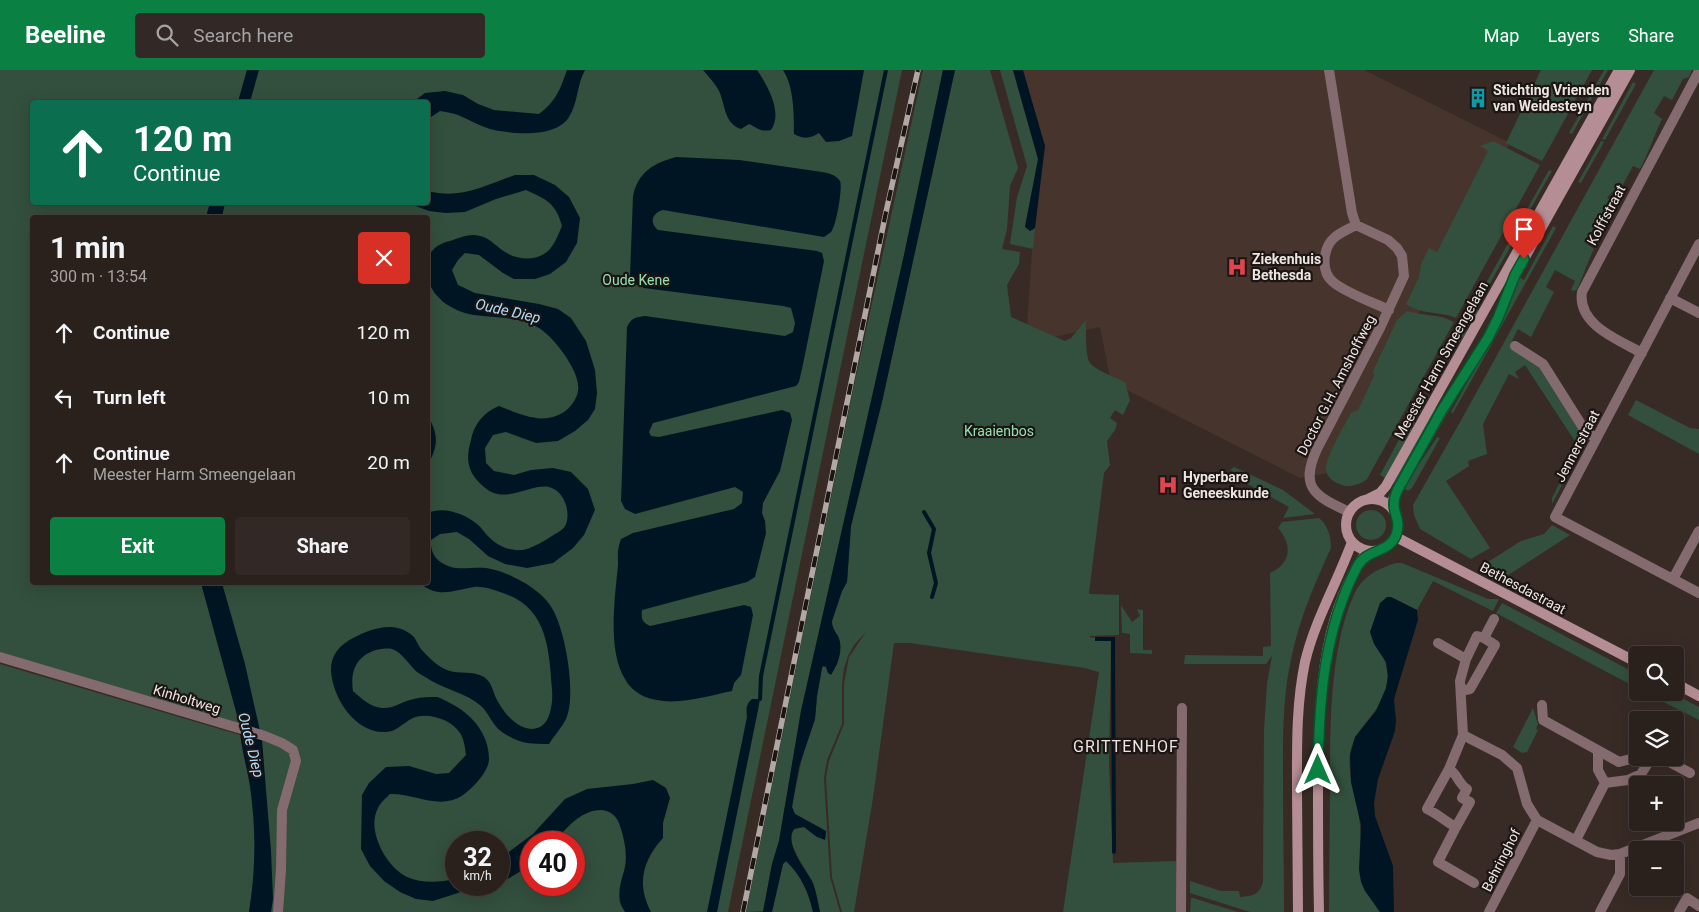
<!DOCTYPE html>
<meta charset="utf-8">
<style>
:root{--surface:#2a201c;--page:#322825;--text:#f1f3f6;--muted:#a5a3a3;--line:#463e3b;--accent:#0b8043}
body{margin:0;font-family:Roboto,sans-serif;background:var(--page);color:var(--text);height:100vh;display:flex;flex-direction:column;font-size:19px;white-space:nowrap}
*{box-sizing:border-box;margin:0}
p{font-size:16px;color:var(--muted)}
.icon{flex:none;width:28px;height:28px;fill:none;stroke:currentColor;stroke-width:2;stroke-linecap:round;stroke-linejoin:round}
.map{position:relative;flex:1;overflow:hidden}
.details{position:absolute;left:30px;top:145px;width:400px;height:370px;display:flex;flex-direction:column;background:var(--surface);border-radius:5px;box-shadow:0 5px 20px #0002,0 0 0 1px var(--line)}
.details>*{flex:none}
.hud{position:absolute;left:30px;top:30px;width:400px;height:105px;border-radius:5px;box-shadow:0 5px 20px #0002,0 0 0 1px var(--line);background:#0b6e4f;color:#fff;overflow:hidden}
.controls{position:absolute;left:1629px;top:576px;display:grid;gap:10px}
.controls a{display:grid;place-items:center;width:55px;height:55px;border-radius:5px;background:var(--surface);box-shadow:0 5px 20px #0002,0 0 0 1px var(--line);font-size:25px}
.speed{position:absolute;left:445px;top:761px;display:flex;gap:10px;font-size:25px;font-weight:700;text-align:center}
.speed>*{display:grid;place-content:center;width:65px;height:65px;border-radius:50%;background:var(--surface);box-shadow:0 5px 20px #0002,0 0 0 1px var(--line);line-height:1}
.speed small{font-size:12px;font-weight:400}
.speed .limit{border:8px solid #d22;background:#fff;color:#111}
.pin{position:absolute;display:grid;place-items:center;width:42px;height:42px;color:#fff;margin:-51px -21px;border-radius:50% 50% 50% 0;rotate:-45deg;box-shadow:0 0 5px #0007}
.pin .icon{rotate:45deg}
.me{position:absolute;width:55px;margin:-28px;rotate:0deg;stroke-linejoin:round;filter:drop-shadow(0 0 4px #0008)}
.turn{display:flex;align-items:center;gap:18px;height:105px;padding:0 20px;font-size:22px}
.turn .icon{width:65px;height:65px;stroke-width:2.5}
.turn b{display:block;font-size:35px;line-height:42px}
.round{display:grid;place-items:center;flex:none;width:52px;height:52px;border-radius:5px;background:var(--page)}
.summary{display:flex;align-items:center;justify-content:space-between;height:85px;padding:0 20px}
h1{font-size:30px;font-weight:700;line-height:38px}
.primary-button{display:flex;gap:10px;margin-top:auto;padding:10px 20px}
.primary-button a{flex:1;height:58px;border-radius:5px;background:var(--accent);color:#fff;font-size:20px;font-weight:700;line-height:58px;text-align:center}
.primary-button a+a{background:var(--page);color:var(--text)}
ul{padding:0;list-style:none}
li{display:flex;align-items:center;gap:15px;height:65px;padding:0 20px}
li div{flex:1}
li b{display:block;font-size:19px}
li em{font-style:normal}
header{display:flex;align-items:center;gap:30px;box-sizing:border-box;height:70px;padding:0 25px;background:var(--accent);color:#fff}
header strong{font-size:24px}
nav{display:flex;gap:28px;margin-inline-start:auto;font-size:18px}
.search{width:350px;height:45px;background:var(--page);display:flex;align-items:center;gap:12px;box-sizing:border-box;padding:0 18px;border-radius:5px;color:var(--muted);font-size:19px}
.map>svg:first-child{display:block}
.built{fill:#47342d}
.green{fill:#334f3d;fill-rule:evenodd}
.water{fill:#001523}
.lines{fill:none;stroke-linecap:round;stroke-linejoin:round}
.stream{stroke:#001523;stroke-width:4}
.street{stroke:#846b6f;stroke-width:10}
.secondary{stroke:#b58d94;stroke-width:10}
.rail-casing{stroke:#b2a8a3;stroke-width:5.5}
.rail{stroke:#1b1513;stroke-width:4;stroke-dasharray:11;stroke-linecap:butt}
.route-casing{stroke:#07532c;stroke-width:12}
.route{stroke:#0b8043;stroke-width:9}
.labels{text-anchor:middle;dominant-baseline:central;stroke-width:4.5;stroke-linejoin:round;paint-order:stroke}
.poi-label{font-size:14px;font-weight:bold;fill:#ede4e0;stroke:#1b1513;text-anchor:start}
.street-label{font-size:14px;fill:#ede4e0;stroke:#1b1513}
.park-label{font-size:14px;fill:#94e0ae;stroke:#1b1513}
.water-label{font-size:15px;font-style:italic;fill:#afdbf9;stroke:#1b1513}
.quarter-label{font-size:16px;letter-spacing:1px;fill:#ede4e0;stroke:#1b1513}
</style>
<header>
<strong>Beeline</strong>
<div class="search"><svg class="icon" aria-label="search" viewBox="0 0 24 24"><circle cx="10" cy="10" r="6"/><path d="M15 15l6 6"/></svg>Search here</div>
<nav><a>Map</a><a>Layers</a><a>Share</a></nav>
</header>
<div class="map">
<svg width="1699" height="842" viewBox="0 0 1699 842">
<rect width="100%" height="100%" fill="#382b26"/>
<path class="built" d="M1020,0h344l146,73 -176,329 -34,6 -189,-96 -11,-55 -74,16 9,-137z"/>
<path class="green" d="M0,0h247l-9,32h-206v100l178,1 -4,14 -174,1v364l169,1 39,143 -240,-74z
M253,0h649l-174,842h-473l6,-41 -10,-116 -40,-172 217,-1v-364l-213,-1 3,-14 210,-1v-100h-184zM456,772h43v43h-43zM531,772h43v43h-43z
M923,0h20l-39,185 -103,456 -22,130 -7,23 -9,47 -17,1 107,-522z
M955,0h35l25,87 3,11 -8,18 -3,43 -5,20 18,3 -1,12 -12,21 4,32 54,24 6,-3 15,-18c0,9 -1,36 4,43 5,7 27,15 35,19l5,18 -7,15 -8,-5 -5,8 7,5 -2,7 -8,11 3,24 -6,8 -15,120 1,1 29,1v40l-30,1 3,2 3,-1 1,4h15l-2,121 4,101 63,-2 1,51h-114l36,-240 -14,-4 -175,-25h-16l-21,155 -19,114h-12l-10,-35 -6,-99 3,-17 15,-37v-40l5,-27 17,-25 -12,13 -6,11 -4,12 -2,16v40l-15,36 -3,18 6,99 10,35h-20c-2,-10 -4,-22 -8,-31 -5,-11 -39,-54 -8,-54l10,8 12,3v-7l-31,-17 -3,-7 1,-7 10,-47 12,-34 2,-23 5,-28 1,-2 3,1 2,6 9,-8 3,-14v-9l-8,-16v-5l10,-30 5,-9 4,-56 31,-124z
M1000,0h13l25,89 -13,68 7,3 3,-2 -2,21 -23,-5 7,-47 10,-31z
M1541,0h51l-50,91 -36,-18z
M1604,0h4l-36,64 -3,-1z
M1654,0h38l-3,7 -6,2 -11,21 -8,-4 -10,17 8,6c-8,17 -13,33 -22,50l-7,-3 -12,22 -10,5 -4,5 11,5 -14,26 -9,-4 -9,18 8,6c-7,14 -10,26 -17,40l-3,2 -3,-1 4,-9 -20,-11 -9,17 8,5 -23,45 -13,-8 -8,16 32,22 44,73 -34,64v-6l26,-52 -53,-81 -10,7 4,7 -10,-5 -26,50 4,30 -19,7 1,5 -23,15 44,67 -19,11 -51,-30 -6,-14 -1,-10 51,-90z
M1633,12l3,2 -31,56 -3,-1z
M1493,71l47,24 -84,153c-16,-7 -35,-3 -50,-14l13,-27 2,-13 8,-16 8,4 51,-101 -8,-5z
M1601,71l3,1 -23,41 -3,-1z
M1549,100l3,1 -22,39 -3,-1z
M1526,141l3,2 -53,96 3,2 -4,9 -3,2 -7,-1z
M1553,156l3,2 -61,110 -3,-2 27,-59 5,3z
M1407,241c15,5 34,3 47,11l-87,157c-5,5 -19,9 -25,6 -7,-2 -15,-7 -16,-15 -2,-10 19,-46 25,-57l7,-3 16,-34 -1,-5 24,-51z
M1461,259l6,3 -20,27 -7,13 -3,-2z
M1490,270l3,2 -40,71 -2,-1z
M1420,330l4,2 -21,46 -18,30 -5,-3z
M1636,330l54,28 9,1v25l-71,-39z
M1434,337l4,2 -43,75 -4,-2z
M1437,367l3,1 -28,50 -4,3 -5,-4c11,-17 24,-33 34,-50z
M1234,397l49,23 32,24 -32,4 6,-11 -52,-29 2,-3 -9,-5z
M1356 455a15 15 0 1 1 30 0a15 15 0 1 1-30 0Z
M1319,448c9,7 12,19 12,30 -16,35 -31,69 -39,107 -10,42 -9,85 -9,128 0,43 1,86 1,129h-34l-60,-19v-12l31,10h18l1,6c13,-1 19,-2 23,-15l1,-152 3,-46 5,-28 -6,8h-82l1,-9 78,1v-9l8,-1 -1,-73c21,-9 23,-28 8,-45l4,-6z
M1552,455l18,10 -65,42 -22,-12 38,-24 23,-7z
M1396,493h6l86,36h11l-6,12 -60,-30 -16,29 -26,-13 -19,41c4,9 12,17 14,27 10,42 -31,55 -36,89 -2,20 4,39 8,57 2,9 2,18 3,27 3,22 10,45 14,67l5,7h-51c0,-43 1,-87 1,-130 0,-57 0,-132 23,-185 8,-20 24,-28 43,-34z
M1502,533l135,71v14l-141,-75z
M1121,535l11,17 8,-6 -3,-7 6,1v40h9v4l-22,-1v-19l-8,-1z
M0,594l240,71c7,34 15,69 15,104 1,24 -2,49 -6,73h-249z
M1646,623h26l27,14v13z
M1533,638l5,16 -2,5 2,1 -11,22 -5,1 -9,-6z
M786,791c15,14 23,32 27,51h-41l11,-48z
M1191,828h2l45,14h-48z"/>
<path class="water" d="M247,0h12l-9,32h-12z
M567,0h18c-8,14 -7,33 -16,47 -13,21 -54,17 -75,13 -13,-3 -24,-10 -36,-15 -5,-2 -12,-3 -18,-4l-12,8v-17h-15l12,-9 20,-2 18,4 15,9 16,6 45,4c17,-13 21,-24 28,-44z
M703,0h54c11,16 26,43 14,60 -11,2 -13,-2 -22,-6l-8,5c-18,-6 -15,-25 -23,-40 -4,-7 -10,-13 -15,-19z
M783,0h81l-12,66 -13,5 -13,1 -7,-9c-9,6 -16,6 -25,1 0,-20 0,-47 -11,-64z
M943,0h12l-73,332 -31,124 -4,56 -5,9 -10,30c0,6 3,10 6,15 6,13 0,28 -7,39l-3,-2 -2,-6 -3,-1 -1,2 -5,28 -2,23 -16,48 -7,40 3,7 31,17 -1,9 -8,-3 -13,-10 -10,2c-10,15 11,39 18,52 4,9 6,21 8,31h-7c-4,-19 -12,-37 -27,-51l-3,3 -11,48h-9l9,-48 7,-23 22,-130 103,-456z
M1013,0h10l22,76 -10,82 -5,3 -5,-4 13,-68z
M676,87l63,3 83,12c7,1 14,3 18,9 3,6 -4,46 -9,51 -2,2 -5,3 -7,5l-161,-27c-11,3 -14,13 -5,20l159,21 5,2 2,8 -22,108 -3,13 -3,4 -143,37 -4,9 2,4 8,1 123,-27 8,3 2,7 -12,51 -17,32 -1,10 3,8 1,12 -11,44 -8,5 -105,28c-1,9 0,12 8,16l94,-21 7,2 2,8 -12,60 -7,8 -2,8c-25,5 -54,15 -80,8 -10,-2 -22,-10 -27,-20 -18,-29 -10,-81 -7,-114 0,-11 -1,-14 3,-26l12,-6 101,-24 8,-6 1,-11 -8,-5 -100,27 -10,-5 -4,-8 6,-174c4,-9 9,-10 18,-11l140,20 8,-4 2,-9 -4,-15 -8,-2 -139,-18 -9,-4 -5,-8 3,-80c5,-24 21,-33 43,-39z
M515,105h19l21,10 14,12 11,21 -3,25 -11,19 -16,12 -15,5h-21l-11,-6 -24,-18 -14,-2 -7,7 -6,10 6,15 17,8 64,11 19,5 13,9 15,23 9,29 2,23 -2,16 -7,11 -13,11 -17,10 -22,2 -30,-11 -13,3 -8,13 1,15 8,8 20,4 17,-5 22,-2 18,4 17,17 7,21 -11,25 -11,13 -20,15 -26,5 -22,-4 -17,-8 -19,-17 -12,-7 -17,2 -9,6c-1,14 6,23 20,27 10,3 23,0 34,1 11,1 26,7 36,13 10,5 22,14 29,24 15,21 27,89 16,114 -4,8 -12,17 -17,25 -20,0 -29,0 -47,-12 -10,-7 -13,-19 -21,-26 -15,-13 -34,-16 -51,-26 -4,-3 -9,-5 -13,-8 -8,-7 -14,-19 -25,-23 -5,-1 -11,0 -16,1 -20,6 -26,22 -23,41 8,7 17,16 29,17 12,1 20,-7 32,-9 7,-2 16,-2 23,-2 4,1 9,4 13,6 22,11 39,31 39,56 0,12 -16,29 -26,36 -24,16 -48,-2 -73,-1 -4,4 -10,9 -12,14 -12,22 8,59 29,69 16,7 33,5 49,2v6h38l-24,4 -37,12 -17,-2 -16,-7 -16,-11 -14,-15 -9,-17 1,-54 7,-12 17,-16 23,-1 27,8 13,-1 17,-18c-1,-8 -2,-16 -6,-22 -9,-14 -33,-21 -47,-15 -9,4 -17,14 -27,14 -31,2 -54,-35 -55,-62 0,-16 9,-25 22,-32 19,-10 42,-18 60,-2 3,3 5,9 8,13 7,8 16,17 26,21 12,5 26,0 37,7 7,5 8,11 11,19 7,15 25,40 45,31 11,-5 13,-26 12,-37 -3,-43 -5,-84 -52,-98 -9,-3 -18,-6 -26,-5 -20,3 -36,12 -54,-4l8,-1v-69c15,-7 37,1 49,11 5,4 8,10 13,14 8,8 20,13 31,12 9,0 27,-11 34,-16 4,-2 10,-6 11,-10 5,-14 -3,-34 -17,-37 -6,-1 -13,0 -19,2 -25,7 -36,11 -54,-10 -10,-12 -9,-25 -5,-39 3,-16 13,-28 28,-34 21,8 43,20 65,6 6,-4 13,-13 14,-21 4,-18 -26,-57 -41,-64 -19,-11 -42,-9 -63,-12 -21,-3 -46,-19 -46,-41 0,-5 -2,-11 0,-15 3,-11 13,-16 22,-18 10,-3 20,-8 30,-5 8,1 15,9 22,14 13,10 35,13 48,-1 5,-6 9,-16 12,-23 -6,-23 -16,-27 -36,-36l-30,9 -31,13 -19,1 -17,-2 -21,-8 20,-1v-11c32,9 57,-6 87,-16z
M210,133h15l-3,14h-16z
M428,346c11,19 10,30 0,49z
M201,513h21l23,81 17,76 9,111 2,48 -2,13h-22c7,-43 7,-83 1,-126 -3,-20 -10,-40 -10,-60z
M1387,527h4l26,13 1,10 -22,72 -2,8 2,20 -1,11 -17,48 -4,24 1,13 18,50 1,46h-14l-15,-21 -4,-9 -2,-12 2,-45 -10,-43 -1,-27 5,-18 21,-26 10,-23 2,-12 -2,-14 -12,-18 -4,-12 10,-29z
M1095,567h20l1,214 -1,3 -3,-1 -1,-212h-16z
M752,629h8l-2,11 -41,202h-10l40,-195c-1,-8 -1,-13 5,-18z
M653,710l13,8 4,10 -7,25v15c-20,22 -27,46 -12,74h-26c-2,-3 -4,-7 -5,-10 -2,-11 1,-21 4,-31 4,-15 1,-30 -4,-45 -3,-10 -9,-15 -19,-16 -20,0 -36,19 -46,32h-24v23l-32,19v-25l34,-25 32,-35 22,-10 46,-5z"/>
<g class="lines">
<path class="stream" d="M924,442l10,17 -5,24 7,30 -4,14
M760,629l1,-23 125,-606"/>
<path class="street" d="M1329,0l23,143 4,12 32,15 9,8 5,8 2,20 -24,52 -63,121c-18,39 -2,47 32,63
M1356,155c-7,4 -15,7 -21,12 -12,10 -15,34 -2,45 13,11 39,20 56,28
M1699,174l-144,273 144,76
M1670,228l29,15
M1515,276l28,18 41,65 12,10
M1642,283c-23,-13 -65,-28 -60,-61l117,-221
M1673,509l26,-48
M1438,573l28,16
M0,587l265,79 17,7 11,7 3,11 -14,49 -1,60 -3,42
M1461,621l9,-2 25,-44 -11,-7
M1542,635l1,15 76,42 19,-5
M1463,665l39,20 15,13 10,36 10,16 60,32 14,3 9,-1 79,-31
M1662,688l28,15
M1449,699c9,5 9,15 18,20l-5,9 8,4 -14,25
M1605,713l23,-3 13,-6 7,-11
M1576,770l29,-57 -7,-13v-19
M1474,813l-36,-21 18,-35c-10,-5 -18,-13 -29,-18l22,-40 14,-34 -3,-54 6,-22 11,-23 7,2 10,-19
M1181,842l1,-204
M1489,842l48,-92
M1600,842l20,-38v-20
M1679,842l8,-14 12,8"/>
<path class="secondary" d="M1346 455a26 26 0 1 1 52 0a26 26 0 1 1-52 0Z
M1368,429l12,-6 6,-7 233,-416
M1393,439v-10l4,-8 46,-81 45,-72 10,-20 17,-43 115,-205
M1396,467l242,126
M1675,613l24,13
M1298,842c0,-40 -1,-81 -1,-121 0,-44 -1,-86 8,-129 10,-42 32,-79 47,-120
M1319,842c-1,-42 -1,-84 -1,-126 1,-75 1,-160 43,-226l3,-4 10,-5"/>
<defs>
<path id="rail" d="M743,842l143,-700 32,-142"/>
</defs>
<use href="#rail" class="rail-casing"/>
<use href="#rail" class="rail"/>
</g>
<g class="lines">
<defs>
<path id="route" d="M1318,700c1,-70 6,-140 39,-203 10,-19 32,-13 39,-32 7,-18 -8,-23 1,-44l45,-81 46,-72 10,-20 17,-43 9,-16"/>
</defs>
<use href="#route" class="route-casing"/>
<use href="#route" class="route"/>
</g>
<defs>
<symbol id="building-bare" viewBox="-9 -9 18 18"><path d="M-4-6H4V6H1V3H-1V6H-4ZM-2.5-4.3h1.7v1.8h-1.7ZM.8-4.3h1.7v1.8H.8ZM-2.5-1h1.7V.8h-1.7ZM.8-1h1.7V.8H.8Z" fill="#0f9aa8" stroke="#1b1513" stroke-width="2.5" paint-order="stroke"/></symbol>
<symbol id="hospital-bare" viewBox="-9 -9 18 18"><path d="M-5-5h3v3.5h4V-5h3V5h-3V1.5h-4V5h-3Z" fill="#e0444e" stroke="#1b1513" stroke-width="2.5" paint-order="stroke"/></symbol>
</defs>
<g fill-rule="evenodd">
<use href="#building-bare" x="1464" y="14" width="28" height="28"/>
<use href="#hospital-bare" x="1223" y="183" width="28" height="28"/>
<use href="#hospital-bare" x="1154" y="401" width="28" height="28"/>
</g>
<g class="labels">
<g class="poi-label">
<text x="1493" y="20">Stichting Vrienden<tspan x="1493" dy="16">van Weidesteyn</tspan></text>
<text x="1252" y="189">Ziekenhuis<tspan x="1252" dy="16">Bethesda</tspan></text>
<text x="1183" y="407">Hyperbare<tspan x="1183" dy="16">Geneeskunde</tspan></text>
</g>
<g class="street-label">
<text transform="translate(1606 145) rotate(-62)">Kolffstraat</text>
<text transform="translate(1441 290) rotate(-61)">Meester Harm Smeengelaan</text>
<text transform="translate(1336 315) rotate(-63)">Doctor G.H. Amshoffweg</text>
<text transform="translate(1577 376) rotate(-62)">Jennerstraat</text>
<text transform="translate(1523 518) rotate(28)">Bethesdastraat</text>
<text transform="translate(187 629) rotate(17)">Kinholtweg</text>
<text transform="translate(1501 790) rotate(-63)">Behringhof</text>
</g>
<g class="park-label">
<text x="636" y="210">Oude Kene</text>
<text x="999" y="361">Kraaienbos</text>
</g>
<g class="water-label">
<text transform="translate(508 241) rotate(13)">Oude Diep</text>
<text transform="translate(251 675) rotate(76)">Oude Diep</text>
</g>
<g class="quarter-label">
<text x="1126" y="676">GRITTENHOF</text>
</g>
</g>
</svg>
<div class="controls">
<a><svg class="icon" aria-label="search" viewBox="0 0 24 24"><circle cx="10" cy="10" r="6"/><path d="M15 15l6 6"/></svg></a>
<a><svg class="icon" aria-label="layers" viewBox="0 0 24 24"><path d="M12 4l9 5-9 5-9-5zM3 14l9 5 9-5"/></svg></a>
<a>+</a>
<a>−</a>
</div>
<div class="speed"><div>32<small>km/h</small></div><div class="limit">40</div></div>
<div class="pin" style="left:1524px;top:189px;background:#d93025"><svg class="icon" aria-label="arrive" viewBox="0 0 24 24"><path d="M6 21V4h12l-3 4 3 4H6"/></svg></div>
<svg class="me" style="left:1318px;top:700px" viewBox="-20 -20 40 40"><path d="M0-17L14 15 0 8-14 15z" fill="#0b8043" stroke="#fff" stroke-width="4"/></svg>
<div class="hud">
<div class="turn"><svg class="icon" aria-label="ahead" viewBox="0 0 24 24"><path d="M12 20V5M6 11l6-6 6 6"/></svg><div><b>120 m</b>Continue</div></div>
</div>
<section class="details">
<div class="summary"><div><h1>1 min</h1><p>300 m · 13:54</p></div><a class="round" style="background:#d93025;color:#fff"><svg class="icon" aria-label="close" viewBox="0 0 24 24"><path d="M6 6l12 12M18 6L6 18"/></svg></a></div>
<ul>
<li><svg class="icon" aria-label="ahead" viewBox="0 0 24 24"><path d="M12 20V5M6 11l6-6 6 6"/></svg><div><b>Continue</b></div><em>120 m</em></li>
<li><svg class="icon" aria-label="left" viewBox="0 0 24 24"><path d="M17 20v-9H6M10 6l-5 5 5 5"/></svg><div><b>Turn left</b></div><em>10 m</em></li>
<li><svg class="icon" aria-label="ahead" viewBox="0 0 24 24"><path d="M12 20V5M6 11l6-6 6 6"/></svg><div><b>Continue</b><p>Meester Harm Smeengelaan</p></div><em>20 m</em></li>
</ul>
<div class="primary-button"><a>Exit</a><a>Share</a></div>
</section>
</div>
